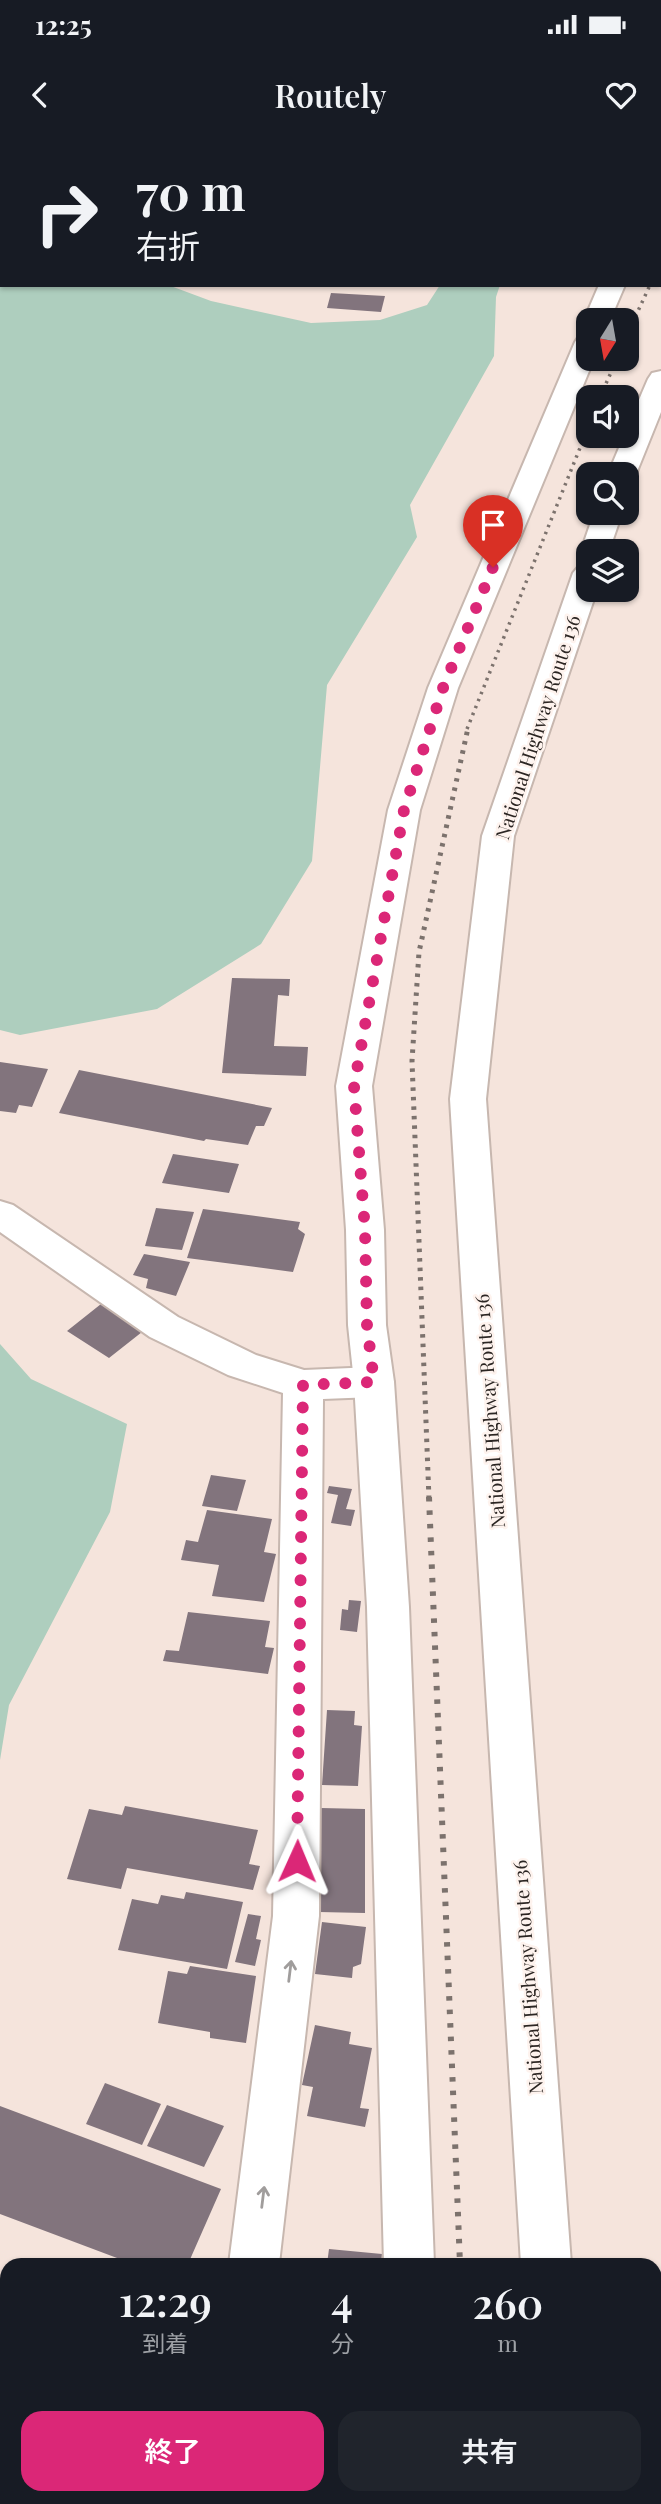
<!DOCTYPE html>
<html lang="ja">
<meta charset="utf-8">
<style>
:root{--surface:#171b24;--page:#20242c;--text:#f1f3f6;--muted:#9ea1a6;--accent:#db2777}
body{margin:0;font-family:"Playfair Display","Noto Sans JP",serif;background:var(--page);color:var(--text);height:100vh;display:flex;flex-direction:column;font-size:26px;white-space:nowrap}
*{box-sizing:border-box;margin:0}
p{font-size:23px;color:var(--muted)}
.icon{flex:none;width:38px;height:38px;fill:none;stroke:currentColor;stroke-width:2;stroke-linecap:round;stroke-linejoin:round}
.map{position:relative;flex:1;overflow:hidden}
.panel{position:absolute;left:0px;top:2118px;width:662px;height:247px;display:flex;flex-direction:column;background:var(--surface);border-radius:21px 21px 0 0;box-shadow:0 2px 5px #0004}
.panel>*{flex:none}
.banner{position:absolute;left:0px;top:0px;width:662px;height:147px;box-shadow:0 2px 5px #0004;background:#171b24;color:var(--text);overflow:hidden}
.needle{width:46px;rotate:191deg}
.fabs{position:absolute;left:576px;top:168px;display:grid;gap:14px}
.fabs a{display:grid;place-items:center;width:63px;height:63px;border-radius:14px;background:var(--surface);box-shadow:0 2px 5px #0004;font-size:35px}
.pin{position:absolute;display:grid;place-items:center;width:60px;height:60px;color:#fff;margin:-72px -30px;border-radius:50% 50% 50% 0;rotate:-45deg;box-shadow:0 0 7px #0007}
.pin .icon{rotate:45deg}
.me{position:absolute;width:77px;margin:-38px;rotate:1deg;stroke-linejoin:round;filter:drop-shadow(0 0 5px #0008)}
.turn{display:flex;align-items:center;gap:24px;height:147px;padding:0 21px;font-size:32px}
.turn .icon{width:91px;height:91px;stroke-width:2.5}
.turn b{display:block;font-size:49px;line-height:60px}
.eta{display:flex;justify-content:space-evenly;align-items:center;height:119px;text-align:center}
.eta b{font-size:42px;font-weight:600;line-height:49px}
.cta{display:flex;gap:14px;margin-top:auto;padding:14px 21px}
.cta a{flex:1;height:80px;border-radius:21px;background:var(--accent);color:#fff;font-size:28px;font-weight:600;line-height:80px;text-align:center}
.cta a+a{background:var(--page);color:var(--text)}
.status{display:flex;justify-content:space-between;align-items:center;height:49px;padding:0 35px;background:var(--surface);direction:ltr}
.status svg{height:19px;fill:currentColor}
header{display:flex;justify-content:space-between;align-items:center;height:91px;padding:0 21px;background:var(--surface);font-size:32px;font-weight:600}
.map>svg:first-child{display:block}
.green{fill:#aecebe}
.building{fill:#82747d}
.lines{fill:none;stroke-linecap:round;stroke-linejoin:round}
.street-casing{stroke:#c7b7af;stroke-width:4}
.secondary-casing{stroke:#c7b7af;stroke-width:4}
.highway-casing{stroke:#c7b7af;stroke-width:4}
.street{fill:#fff;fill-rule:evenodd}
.secondary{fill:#fff;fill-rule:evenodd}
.highway{fill:#fff;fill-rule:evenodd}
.rail-far2{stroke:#7c726d;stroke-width:3.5;stroke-dasharray:2.5 5;stroke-linecap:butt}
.rail-far1{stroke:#7c726d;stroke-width:5;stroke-dasharray:3.5 6;stroke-linecap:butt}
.rail{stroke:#7c726d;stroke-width:6;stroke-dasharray:4.5 9;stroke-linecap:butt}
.oneway{stroke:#a09d9c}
.route{stroke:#db2777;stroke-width:12;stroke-dasharray:0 21.6}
.labels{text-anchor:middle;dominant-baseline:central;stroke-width:5;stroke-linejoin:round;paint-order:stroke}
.street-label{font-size:19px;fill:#2b2522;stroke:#fef3ee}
</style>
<div class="status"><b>12:25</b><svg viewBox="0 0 49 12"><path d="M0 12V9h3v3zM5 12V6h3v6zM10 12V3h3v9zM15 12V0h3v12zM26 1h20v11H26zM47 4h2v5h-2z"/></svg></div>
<header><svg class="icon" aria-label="back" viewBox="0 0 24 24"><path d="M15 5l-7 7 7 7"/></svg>Routely<svg class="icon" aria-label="heart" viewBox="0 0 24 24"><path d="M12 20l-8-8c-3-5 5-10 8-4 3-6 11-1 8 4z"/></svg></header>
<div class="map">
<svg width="661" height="2364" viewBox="0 0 661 2364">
<rect width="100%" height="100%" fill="#f5e4dc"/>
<path class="green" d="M0,0l127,2h-125v143h166l43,16 100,22 69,-3 47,-15 13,-20h60l-4,12 -2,59 -84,149 7,32 -90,148 -15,176 -51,83 -104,65 -137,26 -20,-5z
M0,1204l31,35 96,45 -17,88 -101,193 -9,55z"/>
<path class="building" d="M331,153l54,3 -4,16 -54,-4z
M232,838l58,1 -1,17 -11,-1 -4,51 34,1 -2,29 -84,-3z
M0,922l48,7 -16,38 -13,-2 -3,8 -16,-2z
M79,930l193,38 -8,18h-8l-8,19 -42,-6 -2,2 -145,-28z
M173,1014l66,10 -10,29 -67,-10z
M156,1068l38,4 -12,38 -37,-4z
M203,1069l97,13 -2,7 7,5 -12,38 -106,-14z
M144,1114l46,8 -14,34 -30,-8 2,-9 -15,-4z
M101,1164l41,28 -33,26 -42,-27z
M211,1335l35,5 -9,31 -35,-5z
M329,1346l23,3 -6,20 9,1 -4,16 -20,-3 7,-28 -11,-2z
M207,1370l65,9 -8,33 12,2 -12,48 -52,-6 7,-31 -38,-5 5,-20 12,2z
M349,1460l12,1 -4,31 -17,-2 2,-21 6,1z
M188,1472l82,9 -5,26 9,1 -6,26 -105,-13 3,-11 13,1z
M327,1570l28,1 -1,14 8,1 -4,60 -36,-1z
M125,1666l133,24 -9,34 11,2 -7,24 -126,-22 -6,21 -54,-10 22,-70 33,6z
M321,1668l44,1v104l-46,-1z
M186,1752l57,10 -16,67 -109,-19 14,-51 26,5 3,-9 23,4z
M248,1774l13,2 -5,23 5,1 -6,26 -20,-4z
M322,1782l44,5 -5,37 -8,3 -1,11 -37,-4z
M190,1826l66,10 -10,67 -36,-5v-6l-52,-9 10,-52 19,3z
M315,1885l36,7 -2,12 23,4 -12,60 9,1 -4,18 -58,-11 6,-29 -11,-2z
M105,1943l56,21 -19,41 -56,-21z
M167,1965l57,21 -20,41 -57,-21z
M0,1966l221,83 -33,75h-55l-133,-50z
M329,2109l53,5 -1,10h-54z
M0,2176l7,4v71l-7,13z
M7,2265v92h117l-4,7h-120v-86z"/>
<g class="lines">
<defs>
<path id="street" d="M456,0h24v2h-24z
M0,1061l13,4 165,112 78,38 48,15 70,-3 14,5 6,10 -6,10 -14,5 -51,2 -4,517 -40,348h-50l44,-348 10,-523 -55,-18 -78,-38 -150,-105z
M172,2357h53l-2,7h-54z
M336,2357h84l3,7h-85z"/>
<path id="secondary" d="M599,145h26l-15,35h-22v6l-4,-6z
M588,194v25h6l-136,329 -38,122 -48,276 12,144 2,95 8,57 15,225 25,657h-50l-17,-657 -13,-225 -6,-57 -2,-95 -10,-144 52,-276 40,-122 147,-346 4,-6z
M389,2357h54l1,7h-54z"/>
<path id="highway" d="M661,231v41l-25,62 -4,6 -6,1v-7h-18l16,-38h2v-6l22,-51 4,-6z
M594,373h28l-13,38h-21v7l-7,-7z
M588,424v26h9l-83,246 -28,263 85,1165h-50l-71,-1165 32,-263 91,-263 5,-6z
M534,2357h54l1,7h-54z"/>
</defs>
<use href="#street" class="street-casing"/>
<use href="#secondary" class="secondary-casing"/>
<use href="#highway" class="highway-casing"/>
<use href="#street" class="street"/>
<use href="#secondary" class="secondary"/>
<use href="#highway" class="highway"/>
<path class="rail-far2" d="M660,123l1,-3
M626,197l24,-52
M600,257l17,-38
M467,589l121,-301"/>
<path class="rail-far1" d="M429,1359l-17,-438 7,-109 49,-224"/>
<path class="rail" d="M429,1357l31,767
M469,2357v7"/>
</g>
<defs><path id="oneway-shaft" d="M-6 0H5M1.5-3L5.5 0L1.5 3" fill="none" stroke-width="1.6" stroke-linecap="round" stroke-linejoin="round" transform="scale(1.75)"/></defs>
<g class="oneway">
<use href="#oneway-shaft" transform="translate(290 1831) rotate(-83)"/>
<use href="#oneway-shaft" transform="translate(263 2057) rotate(-83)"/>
</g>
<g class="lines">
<path class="route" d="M297,1721l6,-476 71,-3 -7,-57 -2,-95 -11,-144 50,-276 39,-122 50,-121"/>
</g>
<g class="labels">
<g class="street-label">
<text transform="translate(537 587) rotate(-72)">National Highway Route 136</text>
<text transform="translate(489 1271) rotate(-94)">National Highway Route 136</text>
<text transform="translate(527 1837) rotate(-94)">National Highway Route 136</text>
</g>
</g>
</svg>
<div class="fabs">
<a><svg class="needle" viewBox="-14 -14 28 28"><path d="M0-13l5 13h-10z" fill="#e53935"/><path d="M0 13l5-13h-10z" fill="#9ea1a6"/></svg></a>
<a><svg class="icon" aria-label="sound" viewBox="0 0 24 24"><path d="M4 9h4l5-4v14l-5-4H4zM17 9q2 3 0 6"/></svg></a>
<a><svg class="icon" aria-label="search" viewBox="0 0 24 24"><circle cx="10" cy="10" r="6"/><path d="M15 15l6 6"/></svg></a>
<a><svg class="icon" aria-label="layers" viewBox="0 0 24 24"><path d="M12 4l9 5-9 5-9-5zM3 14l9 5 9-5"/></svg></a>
</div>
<div class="pin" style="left:493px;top:427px;background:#d93025"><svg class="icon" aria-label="arrive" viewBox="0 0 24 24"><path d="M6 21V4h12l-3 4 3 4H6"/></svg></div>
<svg class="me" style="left:297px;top:1721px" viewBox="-20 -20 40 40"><path d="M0-17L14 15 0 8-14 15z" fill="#db2777" stroke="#fff" stroke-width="4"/></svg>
<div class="banner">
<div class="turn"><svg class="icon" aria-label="right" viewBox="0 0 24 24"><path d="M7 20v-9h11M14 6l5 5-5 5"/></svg><div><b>70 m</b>右折</div></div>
</div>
<section class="panel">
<div class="eta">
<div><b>12:29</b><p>到着</p></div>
<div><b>4</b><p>分</p></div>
<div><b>260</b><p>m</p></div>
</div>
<div class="cta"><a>終了</a><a>共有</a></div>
</section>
</div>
